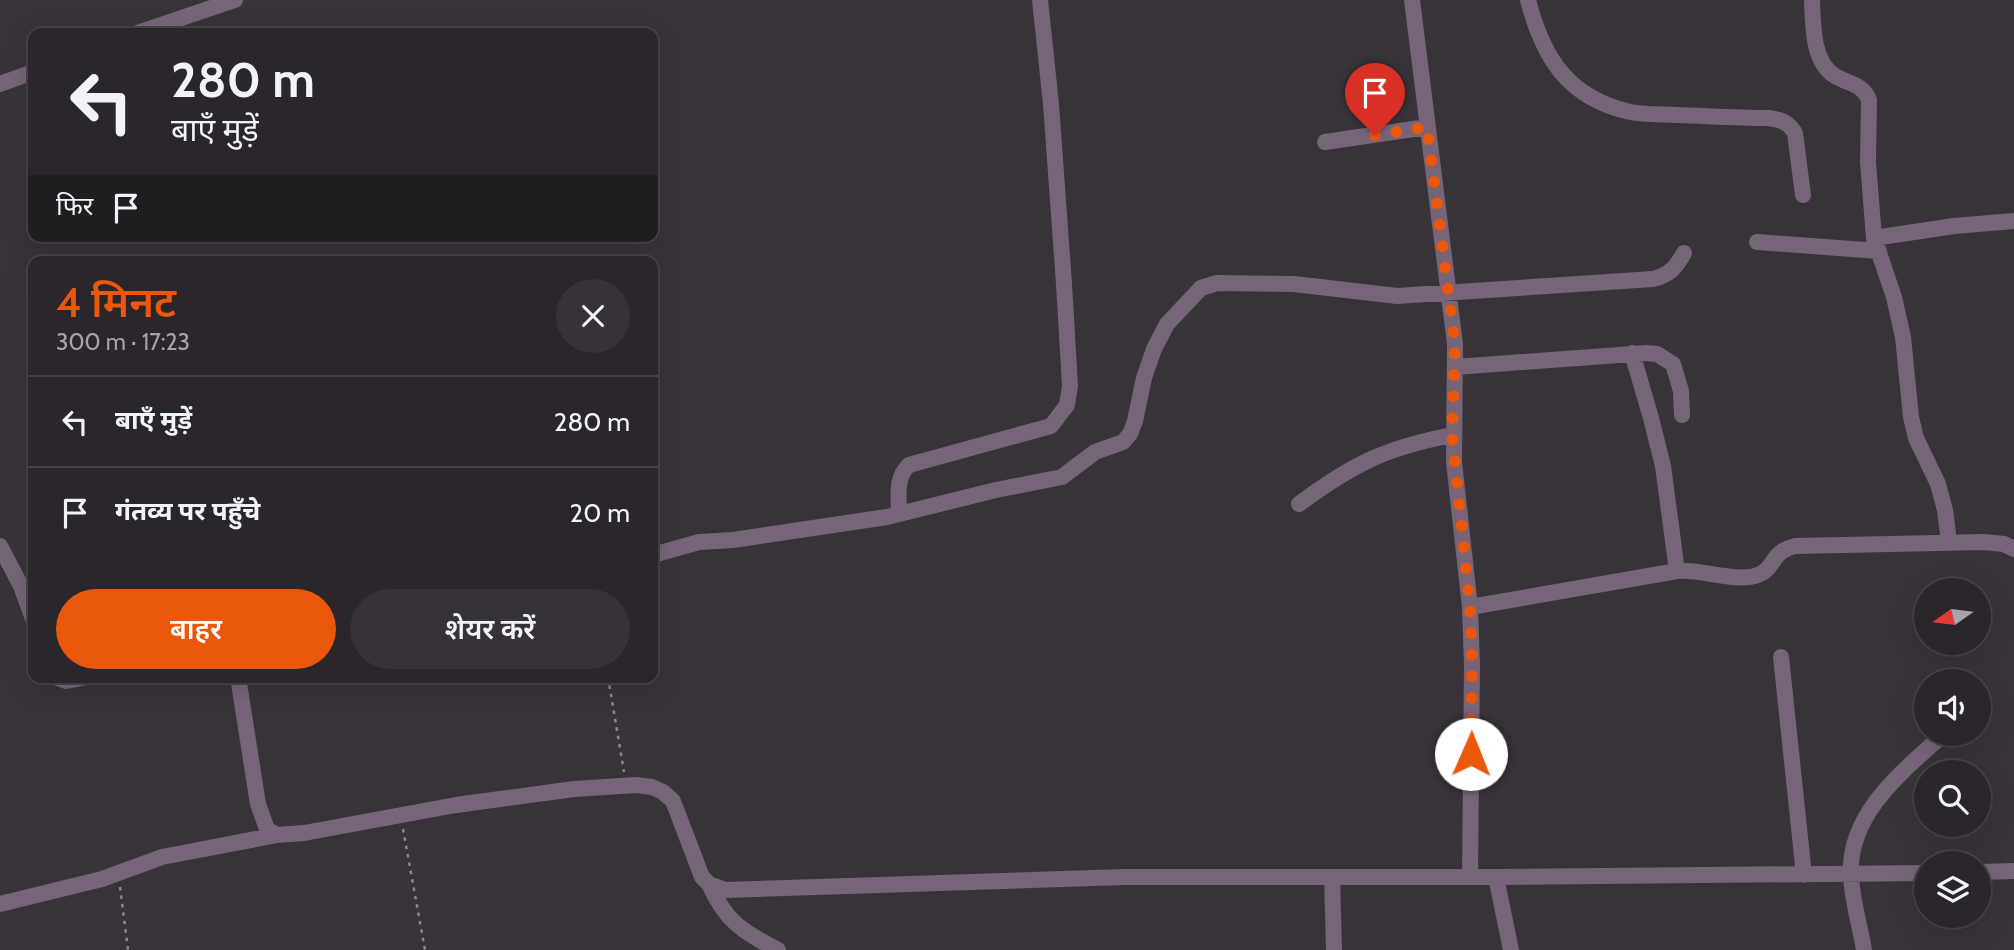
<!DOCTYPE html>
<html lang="hi">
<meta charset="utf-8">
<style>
:root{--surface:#2a262b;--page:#363237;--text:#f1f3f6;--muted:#a5a5a9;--line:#464347;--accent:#ea580c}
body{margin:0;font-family:Cabin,"Noto Sans Devanagari",sans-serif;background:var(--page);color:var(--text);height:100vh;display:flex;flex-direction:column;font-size:26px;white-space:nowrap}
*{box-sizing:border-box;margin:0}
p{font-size:23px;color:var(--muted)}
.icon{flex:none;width:38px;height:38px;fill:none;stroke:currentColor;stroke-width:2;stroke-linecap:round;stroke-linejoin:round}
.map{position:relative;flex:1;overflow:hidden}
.sheet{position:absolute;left:28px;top:256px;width:630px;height:427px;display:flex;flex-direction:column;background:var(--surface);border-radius:14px;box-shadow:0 7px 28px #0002,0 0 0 2px var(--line)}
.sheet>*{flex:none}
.hud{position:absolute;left:28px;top:28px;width:630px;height:214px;border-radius:14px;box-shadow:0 7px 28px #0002,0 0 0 2px var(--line);background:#2a262b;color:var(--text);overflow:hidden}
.needle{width:46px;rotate:256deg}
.controls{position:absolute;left:1914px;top:578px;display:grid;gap:14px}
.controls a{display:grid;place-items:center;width:77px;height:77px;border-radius:50%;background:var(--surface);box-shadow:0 7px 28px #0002,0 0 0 2px var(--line);font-size:35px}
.pin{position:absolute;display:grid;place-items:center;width:60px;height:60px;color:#fff;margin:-72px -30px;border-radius:50% 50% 50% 0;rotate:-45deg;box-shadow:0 0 7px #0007}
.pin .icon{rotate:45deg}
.me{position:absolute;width:77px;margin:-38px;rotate:1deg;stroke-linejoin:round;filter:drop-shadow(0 0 5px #0008)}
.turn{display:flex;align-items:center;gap:24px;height:147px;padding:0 28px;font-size:32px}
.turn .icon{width:91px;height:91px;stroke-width:2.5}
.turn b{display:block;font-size:49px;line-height:60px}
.then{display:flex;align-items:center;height:66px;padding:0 28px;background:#0003;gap:14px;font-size:26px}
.round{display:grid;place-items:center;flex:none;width:74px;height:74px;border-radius:37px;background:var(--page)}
.overview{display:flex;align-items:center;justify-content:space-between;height:119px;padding:0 28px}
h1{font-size:42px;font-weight:600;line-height:52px;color:var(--accent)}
.primary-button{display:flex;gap:14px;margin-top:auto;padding:14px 28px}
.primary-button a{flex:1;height:80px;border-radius:42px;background:var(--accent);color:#fff;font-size:28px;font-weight:600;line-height:80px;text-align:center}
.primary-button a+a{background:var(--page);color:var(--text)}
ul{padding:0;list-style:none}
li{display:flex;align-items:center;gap:21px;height:91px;padding:0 28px;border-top:2px solid var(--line)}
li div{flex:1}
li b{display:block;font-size:26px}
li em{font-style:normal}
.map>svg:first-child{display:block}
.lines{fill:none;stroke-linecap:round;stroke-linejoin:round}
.path{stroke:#8b878b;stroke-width:2.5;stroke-dasharray:3.5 5;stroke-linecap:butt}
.minor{stroke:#766479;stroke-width:16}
.route{stroke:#ea580c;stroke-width:12;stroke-dasharray:0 21.6}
</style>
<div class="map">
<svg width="2014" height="950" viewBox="0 0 2014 950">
<rect width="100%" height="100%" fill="#383339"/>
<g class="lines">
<path class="path" d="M608,677l16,95
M403,829l22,121
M120,887l8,63"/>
<path class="minor" d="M1412,0l43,344 -1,118 16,145 2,58 -2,212
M1528,0c15,58 40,98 102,112 15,3 32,2 48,3 30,1 61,3 91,3 13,2 19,4 26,15l8,62
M1812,0c1,24 0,62 23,76 14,8 28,8 34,24l-1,62 6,76 20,59 9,40 8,80 5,21 22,46 7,26 4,32
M137,33l98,-33
M0,84l33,-12
M1325,142l102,-15
M1874,238l80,-12 60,-5
M1757,242l122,9
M1632,353l19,65 12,48 14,105
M1455,367l191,-14 11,1 16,10 8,27 1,24
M1299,504c54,-40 86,-56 153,-69
M899,514c0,-18 -4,-36 10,-49l142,-39 16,-21 3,-19 -6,-102 -13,-180 -11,-104
M0,546l21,40 12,33
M653,555l46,-13 34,-2 154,-23 109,-27 66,-13 33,-25 28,-10 7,-8 5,-13 9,-43 10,-29 13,-25 34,-36 16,-5 77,1 103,12 256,-17c17,-4 23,-12 31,-26
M1470,607l207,-36c25,-2 60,12 81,4 18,-7 12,-23 37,-29l189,-4 20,2 10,5
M1781,657l23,218
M55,677l11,4 21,-4
M238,677l20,127 9,25 10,6 27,-2 152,-28 118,-16 62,-4 16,2 11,5 10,9 29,76 7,7 16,6 399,-13h372l431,-4
M1979,872l35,-1
M1332,877l2,73
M1496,877l15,73
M709,884c17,38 33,47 69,66
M0,904l102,-25 60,-22 115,-22
M1864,950c-4,-24 -12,-50 -13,-74 -4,-62 52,-105 94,-143"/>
</g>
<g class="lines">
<path class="route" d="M1375,135l52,-8 28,217 -3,91 18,172 2,58 -1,89"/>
</g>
</svg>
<div class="controls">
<a><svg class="needle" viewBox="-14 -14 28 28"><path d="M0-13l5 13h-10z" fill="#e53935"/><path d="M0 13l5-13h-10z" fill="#a5a5a9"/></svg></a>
<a><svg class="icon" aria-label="sound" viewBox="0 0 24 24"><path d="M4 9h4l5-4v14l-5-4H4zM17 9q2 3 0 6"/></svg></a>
<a><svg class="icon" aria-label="search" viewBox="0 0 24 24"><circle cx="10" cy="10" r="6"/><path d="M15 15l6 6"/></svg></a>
<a><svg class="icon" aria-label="layers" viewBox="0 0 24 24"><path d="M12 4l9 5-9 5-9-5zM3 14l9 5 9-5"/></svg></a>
</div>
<div class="pin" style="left:1375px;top:135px;background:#d93025"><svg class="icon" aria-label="arrive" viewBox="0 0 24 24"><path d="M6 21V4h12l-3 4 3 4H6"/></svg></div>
<svg class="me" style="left:1471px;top:754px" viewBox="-20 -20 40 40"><circle r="19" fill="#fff"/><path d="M0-13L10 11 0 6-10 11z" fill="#ea580c"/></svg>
<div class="hud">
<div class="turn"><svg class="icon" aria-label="left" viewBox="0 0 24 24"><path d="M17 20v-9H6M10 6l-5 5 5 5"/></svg><div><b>280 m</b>बाएँ मुड़ें</div></div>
<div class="then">फिर<svg class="icon" aria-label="arrive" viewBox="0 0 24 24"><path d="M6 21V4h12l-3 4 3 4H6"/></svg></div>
</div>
<section class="sheet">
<div class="overview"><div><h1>4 मिनट</h1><p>300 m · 17:23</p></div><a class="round"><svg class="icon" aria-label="close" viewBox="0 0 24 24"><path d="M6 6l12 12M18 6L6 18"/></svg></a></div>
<ul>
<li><svg class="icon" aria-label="left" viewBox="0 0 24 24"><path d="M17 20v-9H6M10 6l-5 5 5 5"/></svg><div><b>बाएँ मुड़ें</b></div><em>280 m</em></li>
<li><svg class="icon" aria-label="arrive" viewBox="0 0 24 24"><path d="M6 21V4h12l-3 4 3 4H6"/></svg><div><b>गंतव्य पर पहुँचे</b></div><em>20 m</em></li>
</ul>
<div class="primary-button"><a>बाहर</a><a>शेयर करें</a></div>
</section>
</div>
